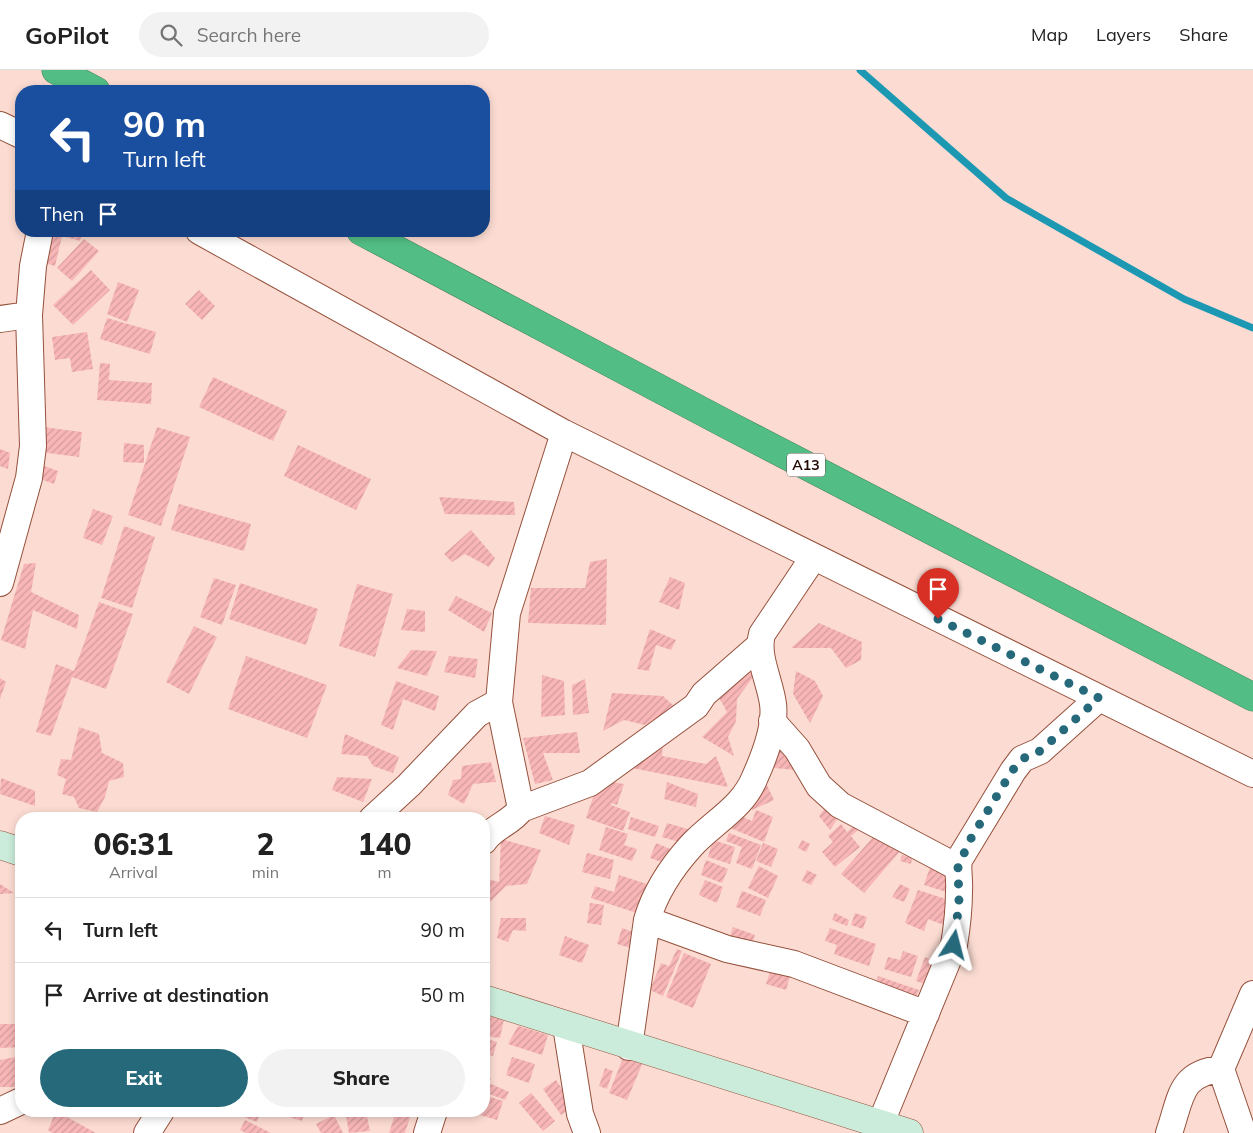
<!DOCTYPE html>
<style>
:root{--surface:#fff;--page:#f2f2f2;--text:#222;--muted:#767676;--line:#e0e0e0;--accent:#25697a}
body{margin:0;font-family:Mulish,sans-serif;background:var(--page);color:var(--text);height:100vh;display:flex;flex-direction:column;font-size:19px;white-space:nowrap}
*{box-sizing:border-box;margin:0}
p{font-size:16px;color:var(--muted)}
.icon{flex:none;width:28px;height:28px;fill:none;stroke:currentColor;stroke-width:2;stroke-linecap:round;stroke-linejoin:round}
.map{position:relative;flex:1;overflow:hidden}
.sheet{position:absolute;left:15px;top:742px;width:475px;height:305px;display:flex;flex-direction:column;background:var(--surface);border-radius:20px;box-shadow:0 2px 8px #0003}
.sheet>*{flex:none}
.banner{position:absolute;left:15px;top:15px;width:475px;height:152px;border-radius:20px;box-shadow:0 2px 8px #0003;background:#1a4fa0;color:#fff;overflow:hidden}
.pin{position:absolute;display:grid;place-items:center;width:42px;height:42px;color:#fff;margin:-51px -21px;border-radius:50% 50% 50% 0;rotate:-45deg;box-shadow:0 0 5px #0007}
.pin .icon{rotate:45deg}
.me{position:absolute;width:55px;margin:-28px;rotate:9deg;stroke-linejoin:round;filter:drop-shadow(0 0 4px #0008)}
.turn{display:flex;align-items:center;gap:18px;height:105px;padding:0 25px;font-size:22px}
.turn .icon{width:65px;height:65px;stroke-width:2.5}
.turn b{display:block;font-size:35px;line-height:42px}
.then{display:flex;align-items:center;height:48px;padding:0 25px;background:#0003;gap:10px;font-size:19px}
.eta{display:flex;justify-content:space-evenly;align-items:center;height:85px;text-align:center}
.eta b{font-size:30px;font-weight:800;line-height:35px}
.primary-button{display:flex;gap:10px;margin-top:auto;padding:10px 25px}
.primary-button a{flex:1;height:58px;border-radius:30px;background:var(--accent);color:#fff;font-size:20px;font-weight:800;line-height:58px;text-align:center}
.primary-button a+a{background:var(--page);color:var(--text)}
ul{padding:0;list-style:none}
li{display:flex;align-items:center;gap:15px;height:65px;padding:0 25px;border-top:1px solid var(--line)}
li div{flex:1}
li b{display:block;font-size:19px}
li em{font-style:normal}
header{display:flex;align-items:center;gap:30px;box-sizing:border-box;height:70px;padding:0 25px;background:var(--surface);border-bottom:1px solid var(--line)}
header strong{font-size:24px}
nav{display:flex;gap:28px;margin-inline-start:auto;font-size:18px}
.search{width:350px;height:45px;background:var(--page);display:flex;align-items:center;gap:12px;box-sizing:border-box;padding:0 18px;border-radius:28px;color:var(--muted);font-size:19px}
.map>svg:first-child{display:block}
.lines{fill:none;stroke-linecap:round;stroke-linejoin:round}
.stream{stroke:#1d98b3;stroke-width:7}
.building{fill:url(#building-hatch)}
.street-casing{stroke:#95513c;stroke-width:28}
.secondary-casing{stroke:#95513c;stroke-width:29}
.highway-casing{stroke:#427e58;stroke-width:29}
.street{stroke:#fff;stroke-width:26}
.secondary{stroke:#cbecda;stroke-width:28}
.highway{stroke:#52be85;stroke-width:28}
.route{stroke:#25697a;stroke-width:9;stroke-dasharray:0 16.2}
.labels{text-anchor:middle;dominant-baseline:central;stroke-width:4;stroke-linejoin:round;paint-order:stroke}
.shield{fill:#fff;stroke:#65524f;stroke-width:1}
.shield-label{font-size:14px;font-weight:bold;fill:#230803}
</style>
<header>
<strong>GoPilot</strong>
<div class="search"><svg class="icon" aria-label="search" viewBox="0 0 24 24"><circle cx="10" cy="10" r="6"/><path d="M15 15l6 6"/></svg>Search here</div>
<nav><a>Map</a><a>Layers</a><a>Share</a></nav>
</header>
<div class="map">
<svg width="1253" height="1063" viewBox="0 0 1253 1063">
<defs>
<pattern id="building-hatch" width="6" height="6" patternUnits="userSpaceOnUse" patternTransform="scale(1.25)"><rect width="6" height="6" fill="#f8b6b7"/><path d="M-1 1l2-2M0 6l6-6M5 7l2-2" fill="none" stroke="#d49b9c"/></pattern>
</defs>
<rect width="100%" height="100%" fill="#fcdcd2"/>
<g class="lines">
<path class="stream" d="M860,0l146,128 178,101 69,29"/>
</g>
<path class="building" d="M50,161h33l-3,10 -18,-5 -7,30 -13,-4z
M84,169l15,12 -27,30 -15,-13z
M91,200l19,20 -37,35 -20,-20z
M118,212l21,8 -12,32 -20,-8z
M199,220l16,16 -13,14 -17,-16z
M107,248l49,14 -6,22 -50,-15z
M87,262l6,37 -21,3 -2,-14 -15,2 -3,-23z
M100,293l10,1 -1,16 43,3 -1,21 -54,-4z
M213,307l74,34 -14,30 -74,-34z
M43,357l39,5 -3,25 -39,-5z
M157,357l33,10 -29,89 -33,-11z
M124,373l20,2v18l-21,-1z
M298,375l73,34 -15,31 -72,-34z
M0,379l10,4 -2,16 -8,-3z
M42,395l16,6 -4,13 -16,-6z
M439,427l75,5 1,13 -70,-1z
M179,434l72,20 -7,27 -73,-21z
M93,439l20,7 -11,29 -19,-7z
M124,456l31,11 -23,71 -31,-10z
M471,460l24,28 -6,9 -24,-13 -13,8 -8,-8z
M607,489l-1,66 -78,-2 3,-35h54l5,-26z
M36,493l-5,29 48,23 -2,14 -44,-19 -8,39 -24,-9 23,-76z
M670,507l15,6 -6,27 -20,-8z
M214,508l22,7 -14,40 -22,-8z
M240,513l78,26 -12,36 -77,-26z
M357,514l36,10 -18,63 -36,-11z
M456,526l36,17 -8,19 -36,-22z
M99,532l34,12 -27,75 -34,-12 -21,59 -15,-4 20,-68 18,7z
M407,539l18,2v21l-24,-2z
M819,553l43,19 -1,18 -15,8 -15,-20h-40z
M194,556l23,11 -28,57 -23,-12z
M650,559l26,11 -5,10 -15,-5 -7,26 -12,-2z
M411,580l26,1 -10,25 -30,-8z
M246,586l81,29 -20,53 -79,-29z
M449,586l29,3 -3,19 -31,-6z
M748,598l9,4 -20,27 -1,22 -8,16 6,19 -32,-19 25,-25 -10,-18z
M796,601l19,10 8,15 -13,27 -17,-29z
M542,605l22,6 1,34 -24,2z
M0,608l6,4 -6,17z
M585,609l4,34 -16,2 -1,-30z
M396,611l43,15 -4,15 -32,-12 -10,31 -12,-5z
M612,623l51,3 12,11 -30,18 -21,-5 -21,11z
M79,657l20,7 3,19 21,10 1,14 -15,4 -4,16 -8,15 -18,-4 -5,-11 -12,-3 4,-15 -9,-4 4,-16 10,1z
M577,662l3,21h-37l10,27 -18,4 -12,-46z
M345,664l54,23 -6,16 -20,-7 -6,-10 -26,-2z
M778,666l18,34 -22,-2z
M663,671l-1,15 44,8 10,-8 12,31 -96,-19z
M491,692l5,20 -23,2 -9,20 -16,-9 5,-15 8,-1 1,-13z
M337,707l35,2 -9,23 -31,-12z
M1,708l34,13v15l-35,-12z
M599,710l25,4 -7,21 -6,-2v2l19,7 -7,19 -37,-13z
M667,712l31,12 -2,13 -32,-8z
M766,713l8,17 -22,10 -2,-14z
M829,733l13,9 -12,18 -11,-14z
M756,740l17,7 -9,25 -36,-15 6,-14 18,8z
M545,746l30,9 -6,20 -30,-12z
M631,747l28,9 -4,11 -27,-8z
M860,751l4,4 -13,11 9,11 -25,20 -13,-15 11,-10 -5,-6 13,-12 6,8z
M667,753l24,7 -5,14 -24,-7z
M606,757l22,7 -4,11 13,4 -5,12 -33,-11z
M880,759l22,20 -38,44 -23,-19z
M729,763l32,12 -9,24 -16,-6 6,-16 -16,-6z
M501,769l40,11 -14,34 -21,2 -22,22v-30l15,4z
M713,770l22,7 -5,17 -22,-7z
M802,770l8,4 -4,8 -8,-4z
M656,773l26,11 -9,12 -23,-8z
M763,773l15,6 -7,18 -15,-6z
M587,783l27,7 -4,19 -28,-7z
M902,785l10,3 -1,6 -11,-3z
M706,790l22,9 -6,14 -21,-8z
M759,796l19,10 -10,22 -20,-10z
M930,797l25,8 1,20 -32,-10z
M807,800l10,5 -6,10 -9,-4z
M619,805l37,12 -10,29 -55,-18 4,-12 19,6z
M705,810l18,7 -6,16 -18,-8z
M0,814l14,9 -14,1z
M900,814l10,5 -6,13 -12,-5z
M918,820l37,12 -6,25 -21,-8 -4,12 -19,-8z
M742,821l24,9 -6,16 -24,-9z
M590,833l14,2 -3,20 -14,-2z
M835,843l14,7 -2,6 -15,-6z
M855,843l12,4 -4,12 -12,-4z
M501,848h25v13l-13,-1 -5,12 -11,-4z
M733,857l22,8 -5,15 -22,-7z
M622,858l20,7 -5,15 -20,-6z
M830,858l46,16 -7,22 -35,-12 3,-9 -12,-4z
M565,866l24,9 -7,18 -23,-8z
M677,879l5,2 -19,45 -13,-6 11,-27 8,3z
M903,881l15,5 -7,21 -27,-8 4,-12 12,3z
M684,883l27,11 -18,44 -27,-11z
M925,887l15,6 -9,23 -15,-5z
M774,890l19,6 -7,24 -20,-6z
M878,906l41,14 -5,13 -40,-13z
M484,946l20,3 -4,19 -16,-2z
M0,954h20l1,23 -21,1z
M518,956l30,9 -6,20 -34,-11z
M484,968l13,4 -4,14 -9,-2z
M627,978l19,7 -19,45 -18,-7z
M21,986l-1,31h-20v-27z
M512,987l23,7 -6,19 -23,-8z
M605,998l8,3 -6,18 -8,-3z
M484,1005l7,3 -2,5 20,9 -4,8 -21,-8z
M556,1010l18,26 -13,9 -18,-26z
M531,1023l24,28 -12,10 -24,-28z
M484,1025l19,6 -6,19 -27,-8 14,-1z
M56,1041l40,22h-44l-4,-3z
M246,1041h15l-4,11 -13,-5z
M287,1041h18l-3,10 -16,-5z
M396,1041h16l-7,22h-16z
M366,1042l4,19 -21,2 -3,-17z
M334,1045l9,18h-22l-5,-9z
M245,1050l26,13h-25l-6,-3z"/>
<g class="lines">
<defs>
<path id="street" d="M0,55l21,10
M199,161l365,202 689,341
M0,249l29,-4
M0,513l29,-105 4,-32 -4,-131 4,-49 7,-35
M772,651l25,28 22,37 21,19 117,62
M521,739l69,-26 106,-77 8,-12 55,-48
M372,749l37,-34 68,-71 22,-12
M484,771c9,-14 27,-18 37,-32l-22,-107 8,-89 57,-180
M647,850l80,29 67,15 132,50
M566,956l14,88 7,19
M629,977l18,-127c8,-27 25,-53 44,-74 22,-24 52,-38 64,-69 9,-20 21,-51 18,-73 -3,-23 -17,-48 -11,-70l51,-76
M0,1041l21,-10
M880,1055l74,-180c3,-18 5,-36 5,-54 1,-11 -2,-22 0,-31l54,-89 9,-12 18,-8 59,-53
M147,1063l14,-22
M427,1063l7,-22
M1169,1063c12,-34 10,-60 52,-64
M1243,1063l-22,-64 32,-75"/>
<path id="secondary" d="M0,775l21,7
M484,929l425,134"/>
<path id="highway" d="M56,0l40,21
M361,161l367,194 525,272"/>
</defs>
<use href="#street" class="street-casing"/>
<use href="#secondary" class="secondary-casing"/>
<use href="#highway" class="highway-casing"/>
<use href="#street" class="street"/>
<use href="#secondary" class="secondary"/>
<use href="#highway" class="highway"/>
</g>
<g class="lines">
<path class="route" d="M938,549l161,79 -59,53 -18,8 -10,12 -42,69 -12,27 1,35 -5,43"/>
</g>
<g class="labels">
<rect class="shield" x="787" y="383.5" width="38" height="23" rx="4"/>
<g class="shield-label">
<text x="806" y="395">A13</text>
</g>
</g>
</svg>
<div class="pin" style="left:938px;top:549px;background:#d93025"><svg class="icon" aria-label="arrive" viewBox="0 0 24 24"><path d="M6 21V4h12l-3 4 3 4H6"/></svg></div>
<svg class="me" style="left:954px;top:875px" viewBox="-20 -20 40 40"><path d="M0-17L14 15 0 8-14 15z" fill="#25697a" stroke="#fff" stroke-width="4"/></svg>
<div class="banner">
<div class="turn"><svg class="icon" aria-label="left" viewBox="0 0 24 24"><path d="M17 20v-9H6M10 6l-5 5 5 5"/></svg><div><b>90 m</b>Turn left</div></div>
<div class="then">Then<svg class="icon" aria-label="arrive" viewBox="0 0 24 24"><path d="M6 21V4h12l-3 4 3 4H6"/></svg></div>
</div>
<section class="sheet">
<div class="eta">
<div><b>06:31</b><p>Arrival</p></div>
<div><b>2</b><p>min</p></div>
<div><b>140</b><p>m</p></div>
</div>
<ul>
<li><svg class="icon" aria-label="left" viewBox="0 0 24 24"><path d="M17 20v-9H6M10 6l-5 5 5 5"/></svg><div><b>Turn left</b></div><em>90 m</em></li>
<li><svg class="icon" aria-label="arrive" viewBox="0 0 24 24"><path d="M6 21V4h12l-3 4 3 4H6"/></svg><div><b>Arrive at destination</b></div><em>50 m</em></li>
</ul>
<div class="primary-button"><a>Exit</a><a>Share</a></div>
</section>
</div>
